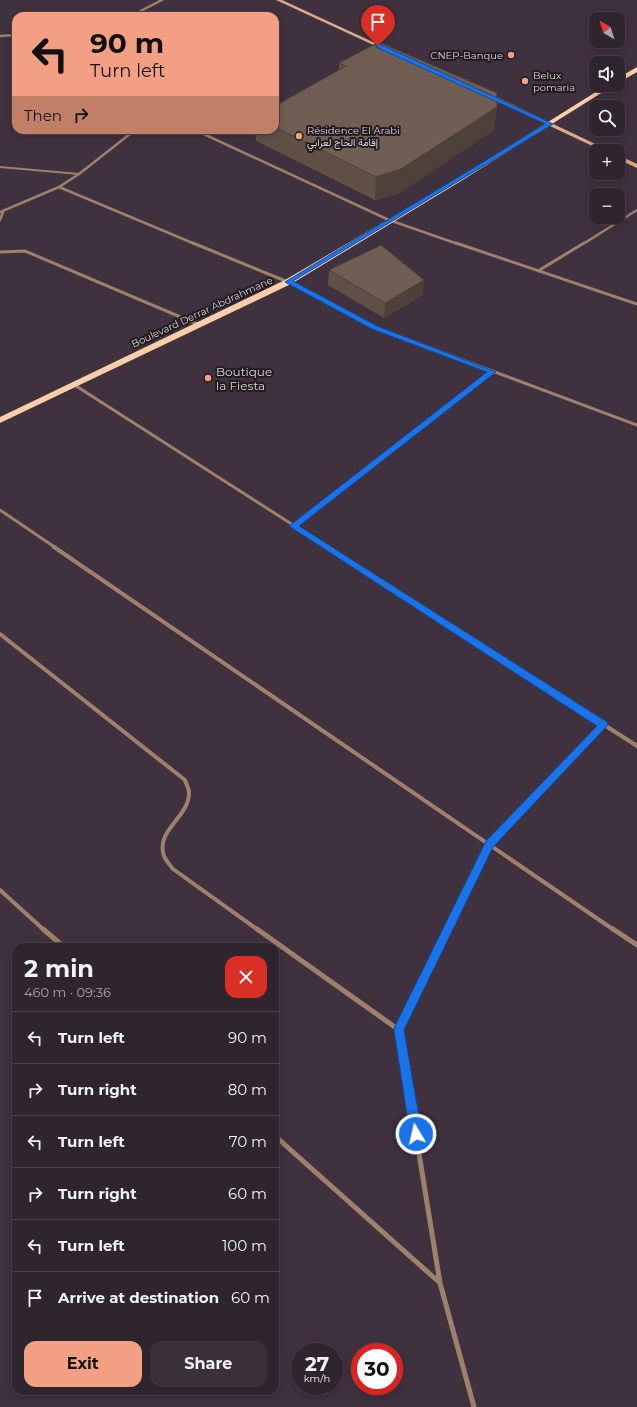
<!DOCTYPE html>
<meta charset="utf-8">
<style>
:root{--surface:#2f252e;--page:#3b313a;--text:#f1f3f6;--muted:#a7a5aa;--line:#4a424a;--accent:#f39f83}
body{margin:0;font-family:Montserrat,Vazirmatn,sans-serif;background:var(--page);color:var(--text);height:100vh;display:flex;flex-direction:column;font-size:15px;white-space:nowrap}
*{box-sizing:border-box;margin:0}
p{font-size:13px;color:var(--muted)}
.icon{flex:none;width:22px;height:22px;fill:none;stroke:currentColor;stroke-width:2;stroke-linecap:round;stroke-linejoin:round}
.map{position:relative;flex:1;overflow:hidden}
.sheet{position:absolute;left:12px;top:943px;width:267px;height:452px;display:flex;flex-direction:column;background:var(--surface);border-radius:12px;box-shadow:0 2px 10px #0003,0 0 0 1px var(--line)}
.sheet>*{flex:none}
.banner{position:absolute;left:12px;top:12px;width:267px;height:122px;border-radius:12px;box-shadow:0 2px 10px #0003,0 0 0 1px var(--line);background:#f39f83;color:#111;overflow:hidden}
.needle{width:26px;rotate:321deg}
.fabs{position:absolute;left:589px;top:12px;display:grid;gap:8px}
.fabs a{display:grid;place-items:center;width:36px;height:36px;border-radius:8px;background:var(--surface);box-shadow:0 2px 10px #0003,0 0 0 1px var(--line);font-size:20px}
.speed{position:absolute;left:291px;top:1343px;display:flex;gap:8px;font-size:20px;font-weight:700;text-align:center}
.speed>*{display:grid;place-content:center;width:52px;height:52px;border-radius:50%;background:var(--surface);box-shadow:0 2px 10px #0003,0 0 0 1px var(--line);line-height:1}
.speed small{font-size:10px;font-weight:400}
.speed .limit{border:6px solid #d22;background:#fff;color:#111}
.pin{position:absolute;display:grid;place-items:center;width:34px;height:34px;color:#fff;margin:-41px -17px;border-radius:50% 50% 50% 0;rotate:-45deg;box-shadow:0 0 4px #0007}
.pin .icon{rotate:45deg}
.me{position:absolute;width:44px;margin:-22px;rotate:351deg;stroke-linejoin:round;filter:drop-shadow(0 0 3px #0008)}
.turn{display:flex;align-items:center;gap:14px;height:84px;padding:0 12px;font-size:18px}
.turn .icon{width:52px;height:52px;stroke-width:2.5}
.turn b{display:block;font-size:28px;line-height:34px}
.then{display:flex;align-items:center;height:38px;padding:0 12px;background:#0003;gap:8px;font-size:15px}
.round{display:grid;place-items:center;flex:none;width:42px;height:42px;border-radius:12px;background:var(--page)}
.overview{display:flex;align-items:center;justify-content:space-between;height:68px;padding:0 12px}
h1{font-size:24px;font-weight:700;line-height:30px}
.primary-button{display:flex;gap:8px;margin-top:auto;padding:8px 12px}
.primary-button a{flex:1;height:46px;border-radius:12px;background:var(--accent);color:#111;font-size:16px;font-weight:700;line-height:46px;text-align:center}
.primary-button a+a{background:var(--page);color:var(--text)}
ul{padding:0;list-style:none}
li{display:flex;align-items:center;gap:12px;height:52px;padding:0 12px;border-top:1px solid var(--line)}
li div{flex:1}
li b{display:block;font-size:15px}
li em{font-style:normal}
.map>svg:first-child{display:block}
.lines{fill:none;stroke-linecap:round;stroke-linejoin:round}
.service{stroke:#9e816c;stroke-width:2}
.minor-far3{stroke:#9e816c;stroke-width:2.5}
.minor-far2{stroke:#9e816c;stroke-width:3}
.minor-far1{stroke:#9e816c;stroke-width:4}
.minor{stroke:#9e816c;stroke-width:5}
.secondary{fill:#d9ab88;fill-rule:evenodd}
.primary{fill:#feceaa;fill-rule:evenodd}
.wall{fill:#605047}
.shaded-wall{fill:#4e413a}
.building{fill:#705d53;stroke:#4e413a}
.route{fill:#1a73e8;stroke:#114b97}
.poi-dot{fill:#f39f83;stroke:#221c21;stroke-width:1.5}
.labels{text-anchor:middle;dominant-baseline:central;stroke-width:4;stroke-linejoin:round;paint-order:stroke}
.far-poi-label{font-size:10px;fill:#ddd4dc;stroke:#221c21;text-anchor:start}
.far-street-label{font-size:10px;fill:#ddd4dc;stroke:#221c21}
.poi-label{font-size:12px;fill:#ddd4dc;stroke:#221c21;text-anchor:start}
</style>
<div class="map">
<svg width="637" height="1407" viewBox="0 0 637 1407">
<rect width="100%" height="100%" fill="#3f313e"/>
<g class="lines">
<path class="service" d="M0,167l79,7"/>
<path class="minor-far3" d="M131,16l31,-16
M0,36l16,-1
M195,130l194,90 69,24
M59,187l136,57
M0,212l59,-25 20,-13 56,-44
M0,220l3,-8
M583,244l54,-34"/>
<path class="minor-far2" d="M193,243l95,39 86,45 263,98
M456,243l181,61
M0,252l25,-1 172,73
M538,271l46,-28
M73,384l256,164
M0,510l56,38
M294,526l199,-154"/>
<path class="minor-far1" d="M54,547l560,383
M327,547l310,199
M0,634l185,146c1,4 4,8 4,12 1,25 -34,38 -25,64 2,5 6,9 9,13l85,61
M0,890l44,40
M448,930l42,-86 114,-119"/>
<path class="minor" d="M43,929l21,18
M257,929l142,101
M613,929l24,16
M275,1136l165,147 34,124
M440,1283l-41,-253 50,-101"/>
<path class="secondary" d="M276,0h6l104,48 -4,1z
M486,94h4l120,57h-7l-117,-55z
M618,155l19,9v4l-19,-9z"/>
<path class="primary" d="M637,67v5l-19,11v-5z
M607,85h7l-153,96 -170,103 -291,139v-6l285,-137 172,-101z"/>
</g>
<path class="wall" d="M339,63l155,67 -94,63 -25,7 -119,-59 -1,-11h20v-24l64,-36z
M329,270l94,25 -39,23 -56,-33z"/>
<path class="shaded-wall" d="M497,107l-3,23 -94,63 -25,7 1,-23z
M424,280l-1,15 -39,23 1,-15z"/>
<path class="building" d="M379,42l118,51v14l-96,62 -25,8 -101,-50v-21l71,-40 -7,-3z
M381,245l43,35 -39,23 -56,-33z"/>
<path class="route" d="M376,44h4l173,80 -260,157 84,45 119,46 -197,154 308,196 1,3 -115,122 -89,183 18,104 -2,4 -4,2 -4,-2 -2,-4 -16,-104 1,-4 91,-185 111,-115 -308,-200 198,-154 -115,-43 -87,-47 261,-158 -170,-77z"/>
<g class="poi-dot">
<circle cx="511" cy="55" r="4"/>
<circle cx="525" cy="81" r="4"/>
<circle cx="299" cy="136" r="4"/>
<circle cx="208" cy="378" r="4"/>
</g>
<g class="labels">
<g class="far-poi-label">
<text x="503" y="55" text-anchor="end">CNEP-Banque</text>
<text x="533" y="75">Belux<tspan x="533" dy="12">pomaria</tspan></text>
<text x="307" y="130">Résidence El Arabi<tspan x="307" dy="12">إقامة الحاج لعرابي</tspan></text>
</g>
<g class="far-street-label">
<text transform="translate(202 312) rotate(-25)">Boulevard Derrar Abdrahmane</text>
</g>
<g class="poi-label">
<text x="216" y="371">Boutique<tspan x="216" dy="14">la Fiesta</tspan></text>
</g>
</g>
</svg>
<div class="fabs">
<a><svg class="needle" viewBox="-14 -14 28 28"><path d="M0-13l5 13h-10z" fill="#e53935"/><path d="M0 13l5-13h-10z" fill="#a7a5aa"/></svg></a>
<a><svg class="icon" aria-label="sound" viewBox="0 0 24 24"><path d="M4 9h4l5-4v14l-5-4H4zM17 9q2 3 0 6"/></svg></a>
<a><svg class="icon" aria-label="search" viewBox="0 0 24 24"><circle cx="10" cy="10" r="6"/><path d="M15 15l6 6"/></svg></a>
<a>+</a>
<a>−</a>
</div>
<div class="speed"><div>27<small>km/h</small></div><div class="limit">30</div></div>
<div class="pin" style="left:378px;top:46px;background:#d93025"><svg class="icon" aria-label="arrive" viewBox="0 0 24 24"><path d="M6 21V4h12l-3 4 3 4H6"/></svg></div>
<svg class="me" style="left:416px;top:1134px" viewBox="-20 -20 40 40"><circle r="17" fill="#1a73e8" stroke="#fff" stroke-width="3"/><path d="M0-11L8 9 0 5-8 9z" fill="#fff"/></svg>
<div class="banner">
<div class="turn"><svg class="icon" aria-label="left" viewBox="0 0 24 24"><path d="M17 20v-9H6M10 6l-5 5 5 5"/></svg><div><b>90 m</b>Turn left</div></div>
<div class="then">Then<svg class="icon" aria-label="right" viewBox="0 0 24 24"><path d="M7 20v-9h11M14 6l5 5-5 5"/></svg></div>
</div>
<section class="sheet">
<div class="overview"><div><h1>2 min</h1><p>460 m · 09:36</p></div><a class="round" style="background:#d93025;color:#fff"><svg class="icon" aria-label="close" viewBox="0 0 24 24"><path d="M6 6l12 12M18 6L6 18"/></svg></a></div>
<ul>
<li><svg class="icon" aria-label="left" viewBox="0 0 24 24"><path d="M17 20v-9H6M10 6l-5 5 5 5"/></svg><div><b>Turn left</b></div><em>90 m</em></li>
<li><svg class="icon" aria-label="right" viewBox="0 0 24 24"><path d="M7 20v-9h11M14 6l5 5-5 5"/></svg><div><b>Turn right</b></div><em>80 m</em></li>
<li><svg class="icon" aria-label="left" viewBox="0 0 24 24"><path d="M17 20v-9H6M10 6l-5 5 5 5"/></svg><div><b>Turn left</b></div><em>70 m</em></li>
<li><svg class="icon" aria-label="right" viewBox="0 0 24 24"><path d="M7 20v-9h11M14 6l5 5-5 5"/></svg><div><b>Turn right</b></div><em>60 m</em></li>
<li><svg class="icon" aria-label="left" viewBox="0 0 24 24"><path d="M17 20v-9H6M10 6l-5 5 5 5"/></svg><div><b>Turn left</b></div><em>100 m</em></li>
<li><svg class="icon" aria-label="arrive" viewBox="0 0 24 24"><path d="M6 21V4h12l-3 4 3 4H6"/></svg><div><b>Arrive at destination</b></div><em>60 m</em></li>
</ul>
<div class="primary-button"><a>Exit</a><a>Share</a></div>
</section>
</div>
